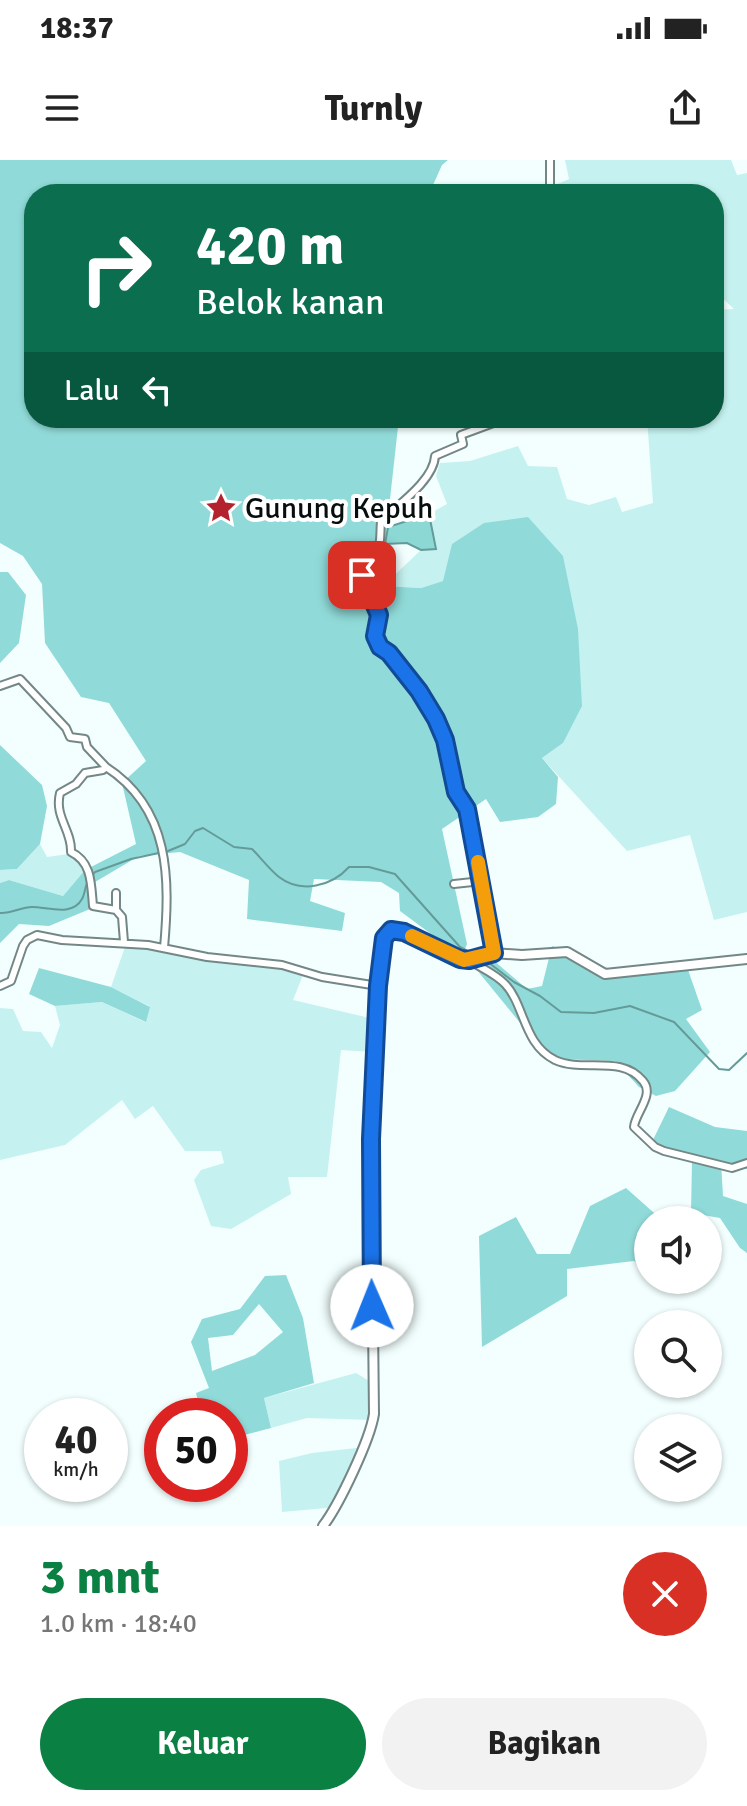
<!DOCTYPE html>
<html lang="id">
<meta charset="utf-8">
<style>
:root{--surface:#fff;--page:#f2f2f2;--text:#222;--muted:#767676;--accent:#0b8043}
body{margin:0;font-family:Signika,sans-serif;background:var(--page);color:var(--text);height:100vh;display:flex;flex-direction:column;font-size:30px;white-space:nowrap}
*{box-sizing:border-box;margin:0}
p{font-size:26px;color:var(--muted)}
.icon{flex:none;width:44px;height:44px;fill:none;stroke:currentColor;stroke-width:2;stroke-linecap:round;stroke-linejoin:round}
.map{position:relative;height:1366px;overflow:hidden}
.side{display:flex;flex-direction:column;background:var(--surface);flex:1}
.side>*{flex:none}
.hud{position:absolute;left:24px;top:24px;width:700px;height:244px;border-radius:32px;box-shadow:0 2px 6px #0004;background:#0b6e4f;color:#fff;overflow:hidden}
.buttons{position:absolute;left:634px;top:1046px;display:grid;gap:16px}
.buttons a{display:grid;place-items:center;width:88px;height:88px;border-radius:50%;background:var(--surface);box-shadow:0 2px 6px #0004;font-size:40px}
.speed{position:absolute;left:24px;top:1238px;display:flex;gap:16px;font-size:40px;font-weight:700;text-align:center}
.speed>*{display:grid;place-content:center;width:104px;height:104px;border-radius:50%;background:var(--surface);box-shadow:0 2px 6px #0004;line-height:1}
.speed small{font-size:20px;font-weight:400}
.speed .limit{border:12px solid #d22;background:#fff;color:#111}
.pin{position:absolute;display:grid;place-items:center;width:68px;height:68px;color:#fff;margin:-34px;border-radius:16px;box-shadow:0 4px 12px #0006}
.me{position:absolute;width:88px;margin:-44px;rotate:359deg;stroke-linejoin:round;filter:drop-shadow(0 0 6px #0008)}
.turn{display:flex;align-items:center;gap:28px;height:168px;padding:0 40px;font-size:36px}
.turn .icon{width:104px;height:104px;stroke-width:2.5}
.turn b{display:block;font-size:56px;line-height:68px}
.then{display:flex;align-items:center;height:76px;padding:0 40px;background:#0003;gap:16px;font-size:30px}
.round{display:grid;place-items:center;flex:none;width:84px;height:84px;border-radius:42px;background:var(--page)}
.overview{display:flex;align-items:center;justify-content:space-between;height:136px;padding:0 40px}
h1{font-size:48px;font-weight:700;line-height:60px;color:var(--accent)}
.cta{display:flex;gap:16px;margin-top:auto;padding:16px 40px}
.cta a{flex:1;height:92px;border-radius:48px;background:var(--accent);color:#fff;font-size:32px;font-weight:700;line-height:92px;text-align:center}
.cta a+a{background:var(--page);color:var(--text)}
.status{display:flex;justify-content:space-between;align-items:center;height:56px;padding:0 40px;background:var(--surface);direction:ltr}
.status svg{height:22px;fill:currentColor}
header{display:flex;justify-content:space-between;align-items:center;height:104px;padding:0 40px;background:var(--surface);font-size:36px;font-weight:700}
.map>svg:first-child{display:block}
.green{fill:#c5f2f0}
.forest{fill:#90dbd9;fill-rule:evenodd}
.water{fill:#8cd8d5;stroke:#649b99;stroke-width:2}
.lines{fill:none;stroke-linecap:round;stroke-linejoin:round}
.stream{stroke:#649b99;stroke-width:2}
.street-casing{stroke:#738786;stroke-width:10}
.secondary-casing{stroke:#738786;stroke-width:12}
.street{stroke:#fff;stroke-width:6}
.secondary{stroke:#fff;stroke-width:8}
.route-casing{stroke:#114b97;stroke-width:20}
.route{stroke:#1a73e8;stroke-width:14}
.slow{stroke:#f59e0b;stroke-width:14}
.labels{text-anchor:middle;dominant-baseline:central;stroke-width:8;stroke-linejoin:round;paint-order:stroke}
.poi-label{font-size:30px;fill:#070e0e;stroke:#fff;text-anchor:start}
</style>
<div class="status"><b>18:37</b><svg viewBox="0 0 49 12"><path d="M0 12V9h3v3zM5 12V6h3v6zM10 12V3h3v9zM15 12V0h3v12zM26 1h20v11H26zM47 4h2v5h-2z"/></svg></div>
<header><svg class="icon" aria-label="menu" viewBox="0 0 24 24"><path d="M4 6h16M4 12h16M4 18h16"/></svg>Turnly<svg class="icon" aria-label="share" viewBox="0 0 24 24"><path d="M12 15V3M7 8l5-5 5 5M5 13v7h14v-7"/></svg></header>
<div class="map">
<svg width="747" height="1366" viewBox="0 0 747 1366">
<rect width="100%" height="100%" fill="#f2fffe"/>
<path class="green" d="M565,0h166l6,15 10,-2v739l-33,8 -24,-85 -63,16 -85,-93 21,-15 -120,-162 -22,7 -38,-2 38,-36 15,-1 -7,-35 18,-10 -11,-28 4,-13 30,-2 48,-15 10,20 29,1 10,32 22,6 27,-8 6,15 31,-9 -6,-85h67v-108l20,-1 -20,-19v-96h-179l34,-15z
M40,684l7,13 29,-4 9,17 -22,26 -54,-16 -9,3v-13l17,-1z
M126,784l92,19 54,2 31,10 -10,25 81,19 -1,33 -32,-2 -14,127h-39l3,17 -60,35 -20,-3 -17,-46 7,-10 23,-7 -3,-12h-36l-32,-45 -18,13 -13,-19 -57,45 -65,15v-152l13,1 10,22 18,1 11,16 8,-23 -5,-19 47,-4 43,20 4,-16 -38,-19z
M356,1213l20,12 2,18 -4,17 -67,-2 -36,10 -7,-30z
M365,1287l-28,60 -55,5 -3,-51 33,-8z"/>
<path class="forest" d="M0,0h448l-6,5 -13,29h-395v224h365l-14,126 -14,15 12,27 38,2 22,-7 9,-37 32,-21 44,-6 35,39 15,73 4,77 -19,37 -21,15 16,19 -2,27 -18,13 -38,5 -14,-23 -44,30 25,115 -5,13 -62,-46 -1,-18 -18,-11 -67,-3 -4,22 35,12 -3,18 -95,-12 2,-39 -69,-28 -41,4 -49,29v24l-41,17 -30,-2 -19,19v-60l9,-3 54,16 22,-26 51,-26 -14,-61 24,-22 -37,-58 -28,-6 -36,-54 -3,-59 -19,-28 -23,-13z
M0,412h8l18,23 -7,48 -19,20z
M0,585l42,40 5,21 -7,38 -23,25 -17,1z
M552,786l24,8 25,22 86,-9 15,43 -16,9 24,33 -35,39 -19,5 -17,-9 -24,-26 -59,-2 -26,-24 -58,-71 14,-10 41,35 15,-3z
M39,808l72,19 39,20 -4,15 -44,-20 -47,4 -26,-12z
M669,947l46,20 32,4v38l-26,-7 2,34 24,8v49l-7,-5 -20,-30 -29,-5 1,-53 -26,-4 -14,-14z
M626,1028l36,32h-14v49l-14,-8 -67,8v27l-85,51 -3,-111 37,-19 21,37h33l20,-48z
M286,1115l17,43 11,65 -50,15 7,30 -27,7 -7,-10 -7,-3v-6h-14l-16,-7 -4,-16 13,-5 -18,-46 11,-23 38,-10 25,-33zM259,1144l24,28 -28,23 -43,16 -4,-33 25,-3z"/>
<path class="water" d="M429,354l7,35 -15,1 -14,-7 -22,1 3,-17z"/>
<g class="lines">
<path class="stream" d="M92,716l3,-4 36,-13 37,-8 17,-7 10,-13 8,-3 31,19 18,2c9,9 17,20 27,28 22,17 53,9 70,-10h20l26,7 65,73 15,8
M0,753c11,1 21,-6 32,-6 16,0 40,10 50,-8 3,-5 3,-13 6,-18
M484,799l30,23 26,14 21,16 33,1 36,-7 44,16 45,47 10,1 18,-17"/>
<defs>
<path id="street" d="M550,34v-34
M556,259v-1
M0,526l20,-7 46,49 4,9 15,2 2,8 19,20 -3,3 -18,3 -9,11 -16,9c-6,24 12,37 11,59 21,10 20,32 22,54l23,4
M106,607c65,42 64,112 58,181
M454,724l28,-3
M116,733v17l6,7 2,25
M494,793l-27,-144 -11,-17 -11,-52 -9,-21 -17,-28 -30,-38 -9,-6 -5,-11 4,-21 -17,-40v-9c22,-19 17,-18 19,-45 17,-16 53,-41 54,-65l28,-12 -2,-9 46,-17
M469,800c12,8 27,14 36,24 20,21 18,60 50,76 28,13 66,-6 88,21 12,14 -8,32 -9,46l21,20 9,4 68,17 15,-5
M0,826l11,-5 12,-35 4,-6 10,-5 25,5 86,5 59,12 75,8 40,12 56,9"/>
<path id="secondary" d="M323,1366c16,-21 47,-86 51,-112l-3,-275 7,-153 6,-48 7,-8 13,2 60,28 30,-7 28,2 45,-3 38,22 142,-15"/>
</defs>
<use href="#street" class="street-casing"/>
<use href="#secondary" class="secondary-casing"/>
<use href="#street" class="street"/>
<use href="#secondary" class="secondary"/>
</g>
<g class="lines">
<defs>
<path id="route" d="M362,415l17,40 -4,21 5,11 9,6 30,38 17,28 9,21 11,52 11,17 27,144 -25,7 -9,-1 -56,-27 -13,-2 -7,8 -6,48 -7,153 1,167"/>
</defs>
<use href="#route" class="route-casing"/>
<use href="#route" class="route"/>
<path class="slow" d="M412,776l52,24 30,-7 -16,-91"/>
</g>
<defs>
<symbol id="sight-bare" viewBox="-9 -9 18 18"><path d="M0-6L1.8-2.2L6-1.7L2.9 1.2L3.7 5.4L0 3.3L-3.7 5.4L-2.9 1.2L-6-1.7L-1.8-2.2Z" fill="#b4222d" stroke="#fff" stroke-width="2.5" paint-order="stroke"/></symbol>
</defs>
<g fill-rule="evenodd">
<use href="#sight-bare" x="199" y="326" width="44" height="44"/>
</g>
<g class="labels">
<g class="poi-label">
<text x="245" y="348">Gunung Kepuh</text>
</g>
</g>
</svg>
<div class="buttons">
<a><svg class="icon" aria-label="sound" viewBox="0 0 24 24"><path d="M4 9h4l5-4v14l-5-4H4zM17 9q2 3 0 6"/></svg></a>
<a><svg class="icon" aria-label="search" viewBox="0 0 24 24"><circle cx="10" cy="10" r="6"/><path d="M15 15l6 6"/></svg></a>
<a><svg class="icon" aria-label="layers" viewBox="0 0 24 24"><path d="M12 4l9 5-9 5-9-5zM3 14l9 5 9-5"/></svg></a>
</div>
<div class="speed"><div>40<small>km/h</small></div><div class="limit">50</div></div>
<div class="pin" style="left:362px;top:415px;background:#d93025"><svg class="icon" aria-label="arrive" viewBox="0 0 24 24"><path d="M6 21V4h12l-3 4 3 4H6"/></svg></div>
<svg class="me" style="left:372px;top:1146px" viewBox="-20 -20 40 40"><circle r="19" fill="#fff"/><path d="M0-13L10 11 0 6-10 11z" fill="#1a73e8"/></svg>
<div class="hud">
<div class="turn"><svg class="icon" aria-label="right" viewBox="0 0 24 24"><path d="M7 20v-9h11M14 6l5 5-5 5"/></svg><div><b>420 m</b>Belok kanan</div></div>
<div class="then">Lalu<svg class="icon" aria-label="left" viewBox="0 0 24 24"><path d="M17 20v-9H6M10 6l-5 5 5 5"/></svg></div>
</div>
</div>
<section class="side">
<div class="overview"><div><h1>3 mnt</h1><p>1.0 km · 18:40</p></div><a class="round" style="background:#d93025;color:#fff"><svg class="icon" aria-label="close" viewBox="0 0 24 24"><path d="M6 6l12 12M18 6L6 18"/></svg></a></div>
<div class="cta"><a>Keluar</a><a>Bagikan</a></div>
</section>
